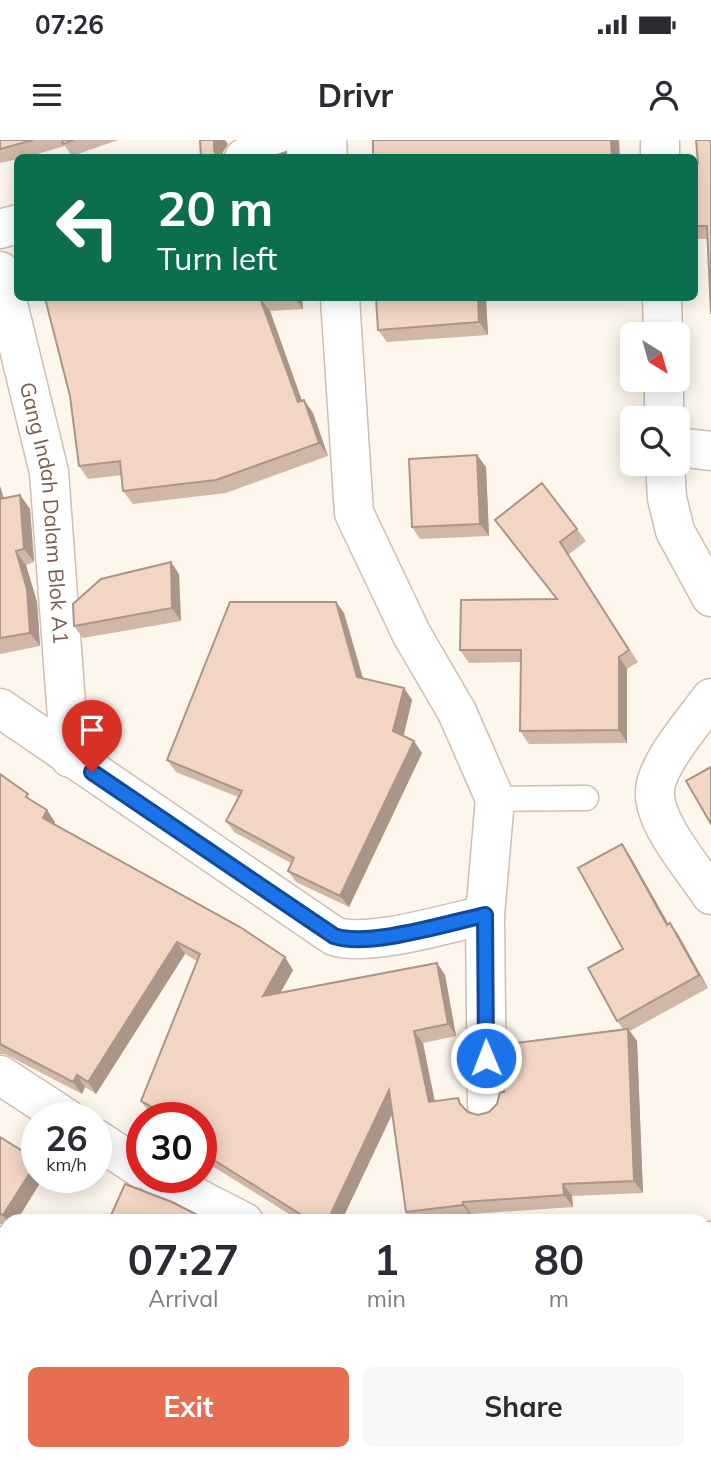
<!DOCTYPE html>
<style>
:root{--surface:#fff;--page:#f7f7f7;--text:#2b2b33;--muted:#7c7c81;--accent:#e76f51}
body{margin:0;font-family:Mulish,sans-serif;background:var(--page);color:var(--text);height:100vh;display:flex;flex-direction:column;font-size:26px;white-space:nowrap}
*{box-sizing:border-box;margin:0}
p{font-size:23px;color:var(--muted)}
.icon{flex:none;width:38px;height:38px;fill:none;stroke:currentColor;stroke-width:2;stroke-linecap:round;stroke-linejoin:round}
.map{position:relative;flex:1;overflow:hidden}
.side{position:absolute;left:0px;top:1074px;width:712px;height:247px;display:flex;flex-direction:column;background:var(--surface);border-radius:21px 21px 0 0;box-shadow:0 4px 18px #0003}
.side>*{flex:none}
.top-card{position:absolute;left:14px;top:14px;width:684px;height:147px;border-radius:10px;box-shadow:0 4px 18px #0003;background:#0b6e4f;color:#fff;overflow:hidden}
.needle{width:46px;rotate:143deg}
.buttons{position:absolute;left:620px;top:182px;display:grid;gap:14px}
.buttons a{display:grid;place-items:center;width:70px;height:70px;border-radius:10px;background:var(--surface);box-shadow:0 4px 18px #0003;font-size:35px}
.speed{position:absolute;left:21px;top:962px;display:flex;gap:14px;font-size:35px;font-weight:700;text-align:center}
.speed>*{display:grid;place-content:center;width:91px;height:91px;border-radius:50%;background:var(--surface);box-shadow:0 4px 18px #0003;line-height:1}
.speed small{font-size:18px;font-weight:400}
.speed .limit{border:10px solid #d22;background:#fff;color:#111}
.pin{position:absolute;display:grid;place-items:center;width:60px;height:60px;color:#fff;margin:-72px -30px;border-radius:50% 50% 50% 0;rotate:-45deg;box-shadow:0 0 7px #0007}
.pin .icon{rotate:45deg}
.me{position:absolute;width:77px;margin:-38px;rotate:359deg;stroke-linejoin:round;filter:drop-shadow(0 0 5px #0008)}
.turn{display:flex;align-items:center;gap:24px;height:147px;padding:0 28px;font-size:32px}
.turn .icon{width:91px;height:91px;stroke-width:2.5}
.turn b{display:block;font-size:49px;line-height:60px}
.eta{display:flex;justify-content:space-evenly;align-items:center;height:119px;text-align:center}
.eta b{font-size:42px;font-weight:700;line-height:49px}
.cta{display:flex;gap:14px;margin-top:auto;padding:14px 28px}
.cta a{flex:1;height:80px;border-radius:10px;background:var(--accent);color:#fff;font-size:28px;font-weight:700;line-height:80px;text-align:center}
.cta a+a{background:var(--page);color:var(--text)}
.status{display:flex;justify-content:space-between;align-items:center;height:49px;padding:0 35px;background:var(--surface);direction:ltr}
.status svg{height:19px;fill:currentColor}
header{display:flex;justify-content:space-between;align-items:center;height:91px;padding:0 28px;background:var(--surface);font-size:32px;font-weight:700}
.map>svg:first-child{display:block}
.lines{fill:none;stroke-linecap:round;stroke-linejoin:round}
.lane-casing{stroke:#d1beb0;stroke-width:27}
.street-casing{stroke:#d1beb0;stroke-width:41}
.lane{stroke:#fff;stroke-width:24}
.street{stroke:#fff;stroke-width:38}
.wall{fill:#d1b7a8}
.shaded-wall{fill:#aa9588}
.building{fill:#f3d5c3;stroke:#aa9588;stroke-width:2}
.route-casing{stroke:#114b97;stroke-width:18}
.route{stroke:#1a73e8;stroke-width:12}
.labels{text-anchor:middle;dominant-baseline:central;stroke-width:5;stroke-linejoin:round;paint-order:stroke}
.street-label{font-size:21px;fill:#7a5c4d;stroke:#fffaf3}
</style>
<div class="status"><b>07:26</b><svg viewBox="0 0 49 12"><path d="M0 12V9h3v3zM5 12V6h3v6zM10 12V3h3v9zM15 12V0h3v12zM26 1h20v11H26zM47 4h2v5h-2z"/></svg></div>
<header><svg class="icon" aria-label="menu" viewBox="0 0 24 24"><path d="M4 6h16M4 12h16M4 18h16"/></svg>Drivr<svg class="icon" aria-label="person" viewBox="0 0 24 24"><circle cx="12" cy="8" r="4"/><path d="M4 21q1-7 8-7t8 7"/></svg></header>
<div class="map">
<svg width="711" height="1320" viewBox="0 0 711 1320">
<rect width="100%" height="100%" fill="#fdf6ec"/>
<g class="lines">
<defs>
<path id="lane" d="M495,659l91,-1"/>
<g id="street">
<path d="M327,0l1,18"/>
<path d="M660,0v18"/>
<path d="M244,18l60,-18"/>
<path d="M0,89l18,-5"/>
<path id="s1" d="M0,131l49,201 21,286"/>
<path d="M340,158l14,215 58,122 45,77 38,87 -10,116 2,190"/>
<path d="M662,158l1,36"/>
<path d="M664,240v38"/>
<path d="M677,307l34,4"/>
<path d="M665,324l2,34 8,33 36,66"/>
<path d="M711,558c-16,22 -55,66 -56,93 -2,32 39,78 56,104"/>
<path d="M0,568l334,228c34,12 114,-13 151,-21"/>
<path d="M0,935l66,43"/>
<path d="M96,999l46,30"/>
<path d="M158,1038l86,44"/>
<path d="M705,1102l6,-1"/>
<path d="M0,1106l7,4"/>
</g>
</defs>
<use href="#lane" class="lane-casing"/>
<use href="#street" class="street-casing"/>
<use href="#lane" class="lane"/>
<use href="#street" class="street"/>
</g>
<path class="wall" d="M0,0h118l-46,16 -7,-10 -42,12h-5v1l-18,4z
M711,0l-4,99h-12v-76h3z
M45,158h257l1,11 -33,2 32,90 2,-1 9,13 15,43 -102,37 -93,11 -10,-13 -1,-16 -34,4 -9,-13 -9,-70z
M376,158h110l2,37 -101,7 -9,-12z
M477,315l9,12 3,69 -69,3 -8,-12z
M0,346l4,12 16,-3 10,14 4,53 -8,3 11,37 3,44 -40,8z
M495,380l82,9 9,12 -18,14 70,107 -11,7v74l-98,1 -9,-13 1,-69 -52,1 -9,-13 96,-51z
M179,434l2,47 -98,17 -9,-12z
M336,462l8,11 19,65 41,10 8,12 -9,36 19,17 -73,154 -53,-25 -8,-11 3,-8 -57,-31 -8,-11 12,-24 -62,-25 -9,-12z
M0,634l34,28 21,20 -1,2 239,146 -13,23 157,-30 8,12 11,61 -33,7 12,58 43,14 11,-3 8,-8 7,-12 119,-63 -6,-8 13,-165 38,68 2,-1 9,13 29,52 -78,43 7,10 6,152 -71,3 1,11 -102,7v3l-36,5h-23l-6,-10 -14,-99 -51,109h-39l-101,-63v-41l-45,-1 -6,-4 -9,-12 56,-140 -12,-7 -89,140 -11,-7 -3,7 -77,-40h-5z
M0,997l37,41h6l-27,44h-9v4l-7,-2z
M711,1108v126l-6,1v-126z"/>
<path class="shaded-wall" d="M214,0h11l3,4 -5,8v6h-5l-4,-8z
M611,0h8l1,18h-8z
M260,158l10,13 37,104 -9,-13z
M295,158h7l1,11z
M478,158h8l2,37 -9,-13z
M304,260l9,13 15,43 -9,-13z
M477,315l9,12 3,69 -9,-12z
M0,346l8,27 -8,-11z
M20,355l10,14 4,53 -10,-13z
M16,411l10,14 11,37 3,44 -10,-13z
M171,422l8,12 2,47 -9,-13z
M336,462l8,11 22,76 -9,-12z
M619,517l8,12v74l-8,-13z
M404,548l8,12 -10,43 -9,-12z
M414,601l8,12 -73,154 -9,-11z
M47,670l8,12 -4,8 -8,-12z
M622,704l8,12 46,81 -9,-12z
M670,783l9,13 29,52 -9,-13z
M177,802l8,12 -89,140 -8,-12z
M285,817l8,13 -21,38 -9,-12z
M437,823l8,12 11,61 -8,-12z
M628,889l9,12 6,152 -9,-12z
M414,891l9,12 14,71 -8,-12z
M77,935l8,12 -3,7 -9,-12z
M389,950l9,12 -57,120h-14z
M37,1022v16h6l-27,44h-8l-5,-7z
M563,1044l9,12 1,11 -9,-12z
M463,1062l8,12v3l-8,-12z"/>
<path class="building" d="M0,0h33l-33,9z
M62,0h12l-11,4z
M200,0h14v10l4,8h-17z
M373,0h238l1,18h-239z
M696,0h15v174l-4,-88h-12v-63h3z
M286,12v6h-17z
M45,158h225h-10l38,104 6,-2 15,43 -103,37 -93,11 -3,-30 -41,5 -9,-70z
M376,158h102l1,24 -101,8z
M477,315l3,69 -68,3 -3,-68z
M542,343l35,46 -17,13 69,108 -10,7v73l-99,1 1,-81h-61l1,-50 96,-1 -62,-79z
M20,355l4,54 -8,2 11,38 3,44 -30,5v-139z
M171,422l1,46 -98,18 -1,-22 28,-25z
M230,462h106l21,75 47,11 -11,43 21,10 -74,155 -52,-25 6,-13 -68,-37 16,-30 -75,-31z
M711,627v57l-25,-43z
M0,634l28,20 -2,3 21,13 -4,8 197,109 45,30 -22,39 174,-33 11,61 -34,7 15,71 29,-4 2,6 8,8 10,3 11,-3 8,-8 3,-12h4l-4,-47 128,-16 6,152 -71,3 1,11 -101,7v3l-57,7 -17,-122 -62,132h-14l-112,-70v-34h-45l3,-7 -18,-10 59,-147 -23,-12 -89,140 -11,-7 -4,7 -73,-38z
M622,704l45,81 3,-2 29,52 -82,46 -29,-53 35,-19 -45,-81z
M0,997l37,23v2l-34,53 -3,-1z
M125,1044l47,18 39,20h-103z
M711,1108v112l-6,1v-112z"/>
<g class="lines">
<defs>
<path id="route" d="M92,632l242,164c34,12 114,-13 151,-21l1,143"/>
</defs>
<use href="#route" class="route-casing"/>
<use href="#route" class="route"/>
</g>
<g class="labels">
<g class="street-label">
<text stroke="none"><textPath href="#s1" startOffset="247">Gang Indah Dalam Blok A1</textPath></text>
</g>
</g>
</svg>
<div class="buttons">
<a><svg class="needle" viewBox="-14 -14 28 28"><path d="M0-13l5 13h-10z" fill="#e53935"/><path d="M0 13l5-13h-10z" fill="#7c7c81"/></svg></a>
<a><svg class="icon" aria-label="search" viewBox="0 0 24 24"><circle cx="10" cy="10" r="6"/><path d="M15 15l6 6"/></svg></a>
</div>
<div class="speed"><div>26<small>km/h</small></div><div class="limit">30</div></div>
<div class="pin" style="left:92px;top:632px;background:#d93025"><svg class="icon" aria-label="arrive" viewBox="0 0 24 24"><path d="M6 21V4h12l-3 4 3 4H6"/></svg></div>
<svg class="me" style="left:486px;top:918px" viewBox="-20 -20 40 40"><circle r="17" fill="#1a73e8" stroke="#fff" stroke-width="3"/><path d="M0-11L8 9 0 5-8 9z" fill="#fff"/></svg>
<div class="top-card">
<div class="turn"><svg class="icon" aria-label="left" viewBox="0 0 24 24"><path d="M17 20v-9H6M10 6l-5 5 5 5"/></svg><div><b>20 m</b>Turn left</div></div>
</div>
<section class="side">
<div class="eta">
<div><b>07:27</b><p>Arrival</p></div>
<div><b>1</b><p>min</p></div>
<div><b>80</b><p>m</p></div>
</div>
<div class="cta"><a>Exit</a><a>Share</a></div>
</section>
</div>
